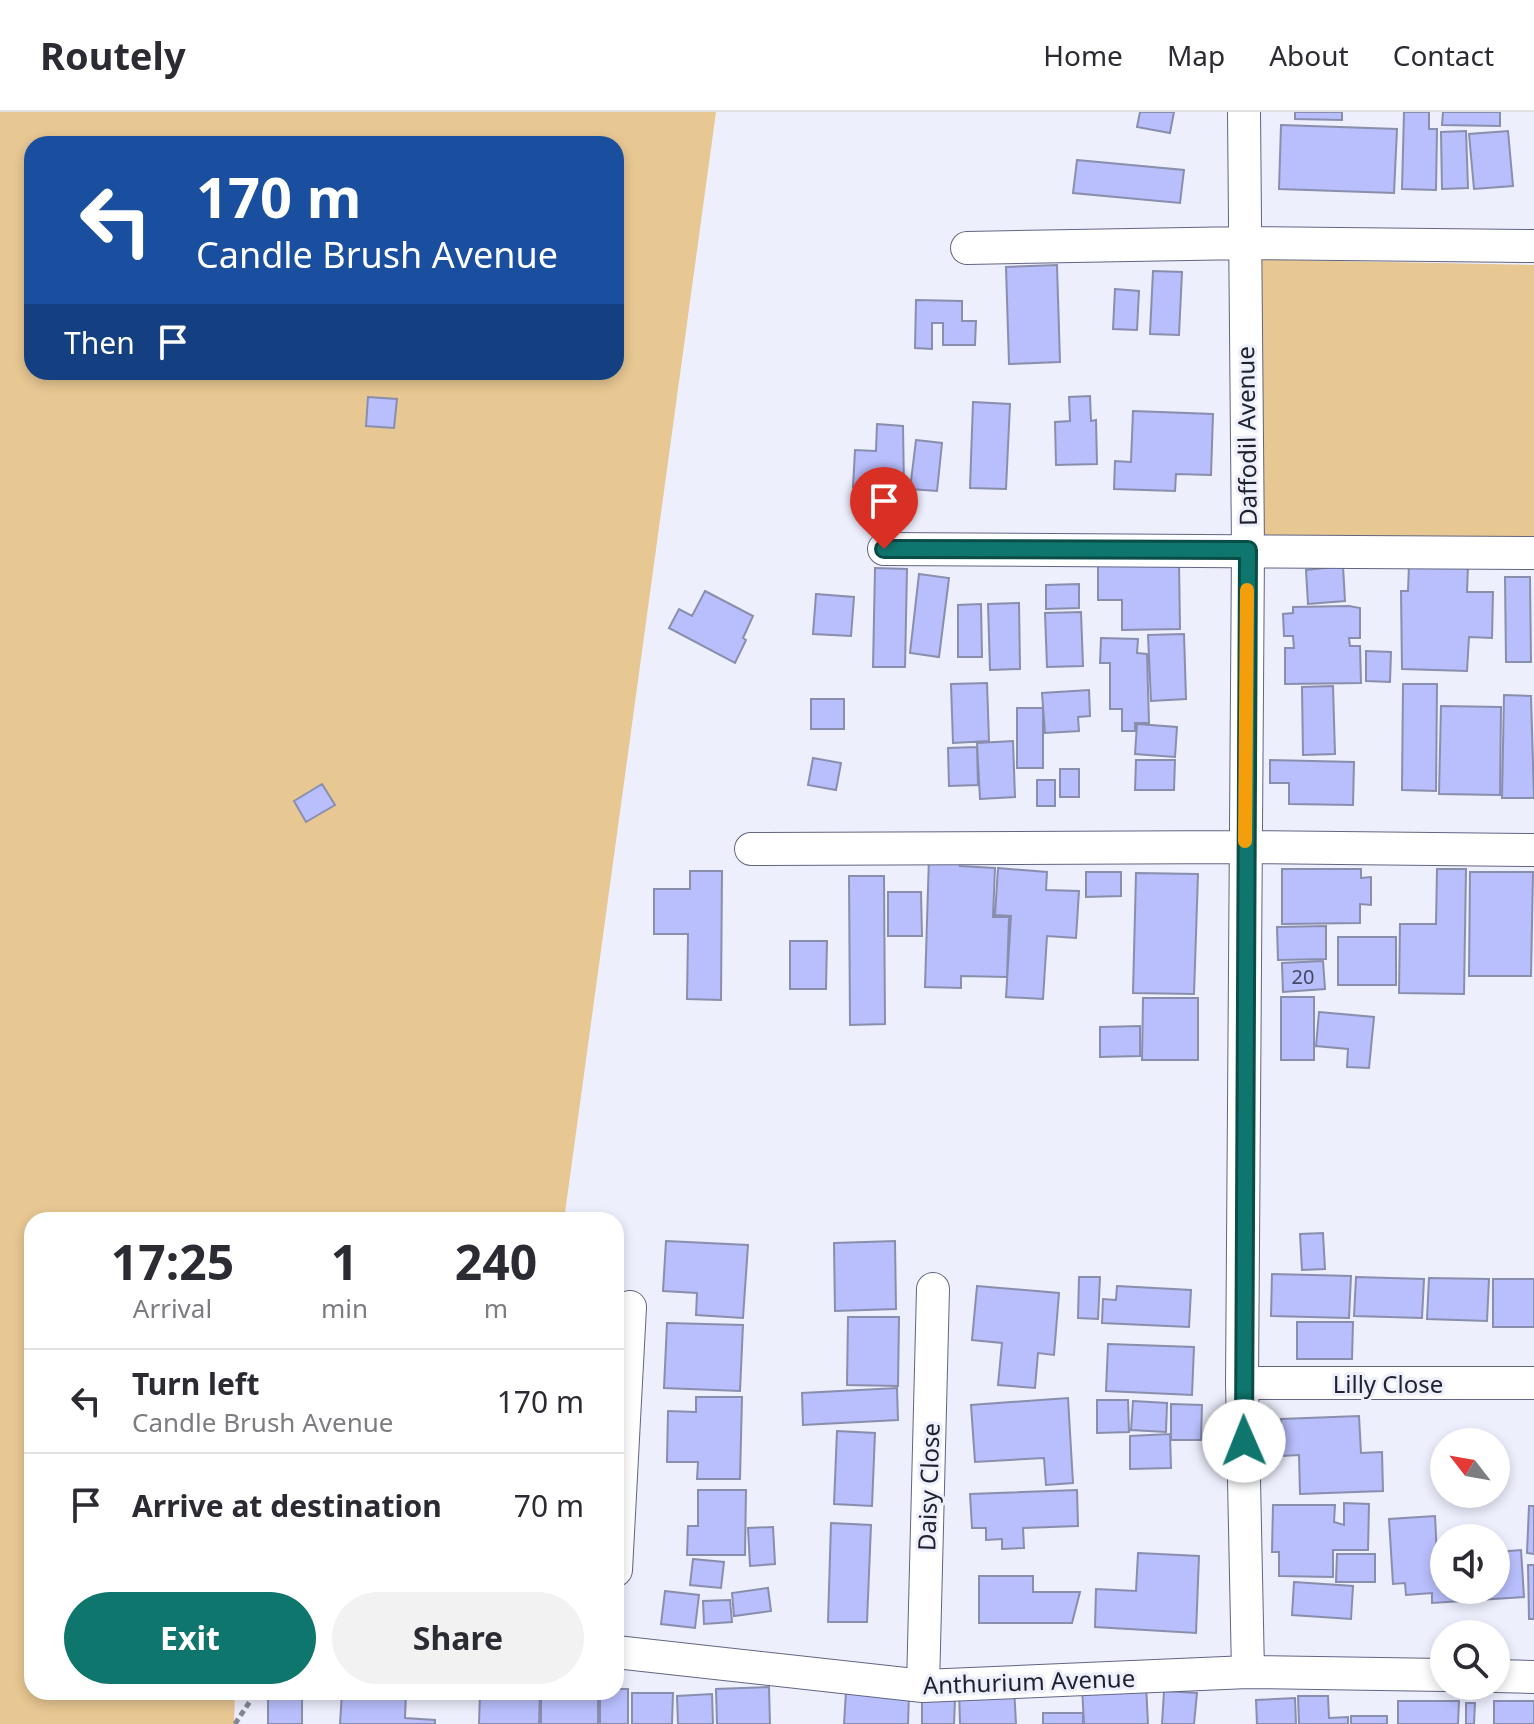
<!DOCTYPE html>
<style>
:root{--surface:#fff;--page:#f2f2f3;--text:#2b2b33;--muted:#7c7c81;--line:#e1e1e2;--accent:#0f766e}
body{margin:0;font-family:"Noto Sans",sans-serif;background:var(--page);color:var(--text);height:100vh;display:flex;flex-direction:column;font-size:30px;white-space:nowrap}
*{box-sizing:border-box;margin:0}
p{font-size:26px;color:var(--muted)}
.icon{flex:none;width:44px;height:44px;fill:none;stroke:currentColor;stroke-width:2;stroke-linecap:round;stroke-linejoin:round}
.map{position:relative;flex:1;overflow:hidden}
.drawer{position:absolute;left:24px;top:1100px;width:600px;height:488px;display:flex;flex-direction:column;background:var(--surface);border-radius:24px;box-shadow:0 4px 12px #0003}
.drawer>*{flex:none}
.hud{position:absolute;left:24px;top:24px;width:600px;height:244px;border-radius:24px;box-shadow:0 4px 12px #0003;background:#1a4fa0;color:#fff;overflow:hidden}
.needle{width:52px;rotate:301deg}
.buttons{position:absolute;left:1430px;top:1316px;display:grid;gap:16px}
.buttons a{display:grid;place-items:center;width:80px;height:80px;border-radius:50%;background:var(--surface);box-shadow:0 4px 12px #0003;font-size:40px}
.pin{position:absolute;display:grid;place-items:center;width:68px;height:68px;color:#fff;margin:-82px -34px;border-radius:50% 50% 50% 0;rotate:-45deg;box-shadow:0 0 8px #0007}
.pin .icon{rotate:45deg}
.me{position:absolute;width:88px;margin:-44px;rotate:359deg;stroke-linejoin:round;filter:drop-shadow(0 0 6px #0008)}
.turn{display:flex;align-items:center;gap:28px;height:168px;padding:0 40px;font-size:36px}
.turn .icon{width:104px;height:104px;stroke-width:2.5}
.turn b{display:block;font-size:56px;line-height:68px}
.then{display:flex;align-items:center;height:76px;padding:0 40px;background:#0003;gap:16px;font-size:30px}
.eta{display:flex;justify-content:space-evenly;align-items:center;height:136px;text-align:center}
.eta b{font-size:48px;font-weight:700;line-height:56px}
.primary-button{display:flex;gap:16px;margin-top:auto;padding:16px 40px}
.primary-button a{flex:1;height:92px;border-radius:48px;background:var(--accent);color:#fff;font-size:32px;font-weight:700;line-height:92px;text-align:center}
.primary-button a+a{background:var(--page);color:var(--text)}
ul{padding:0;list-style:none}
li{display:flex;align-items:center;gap:24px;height:104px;padding:0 40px;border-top:2px solid var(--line)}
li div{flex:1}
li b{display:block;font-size:30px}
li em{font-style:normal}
header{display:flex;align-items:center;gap:48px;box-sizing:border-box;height:112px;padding:0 40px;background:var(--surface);border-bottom:2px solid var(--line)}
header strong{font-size:38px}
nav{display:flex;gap:44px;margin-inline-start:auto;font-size:28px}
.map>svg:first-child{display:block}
.green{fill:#e7c792;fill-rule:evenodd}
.building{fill:#b8bffc;stroke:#8a8ead;stroke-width:2}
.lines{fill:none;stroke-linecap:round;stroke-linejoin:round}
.minor-casing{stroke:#616582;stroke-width:34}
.path{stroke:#848693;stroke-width:5;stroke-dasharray:6 4;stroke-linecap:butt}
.minor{stroke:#fff;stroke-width:32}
.route-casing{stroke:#0a4d48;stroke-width:20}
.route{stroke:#0f766e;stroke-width:14}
.slow{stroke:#f59e0b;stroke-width:14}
.labels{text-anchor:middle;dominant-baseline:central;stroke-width:6;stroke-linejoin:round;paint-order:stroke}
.number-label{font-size:20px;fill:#454861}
.street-label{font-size:24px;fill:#1f212d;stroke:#edeffd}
</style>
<header>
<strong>Routely</strong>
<nav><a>Home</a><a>Map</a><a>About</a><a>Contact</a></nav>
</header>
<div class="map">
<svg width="1534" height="1612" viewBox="0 0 1534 1612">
<rect width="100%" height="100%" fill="#edeffd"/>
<path class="green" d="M0,0h716l-152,1108h-532v472h203l-1,32h-234zM32,32h584v228h-584z
M1239,147l295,6v280l-297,-1z"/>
<path class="building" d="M1140,0h34l-4,21 -33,-6z
M1295,0h47v8l-47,-1z
M1404,0h25v17h8l-1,61 -34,-1z
M1443,0h57v14l-58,-1z
M1281,13l116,4 -3,64 -115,-4z
M1466,19l2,57 -26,1 -1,-57z
M1508,19l5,55 -39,3 -5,-55z
M1077,48l107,10 -4,33 -107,-10z
M1057,153l3,97 -51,2 -3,-97z
M1153,159l29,1 -3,63 -29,-1z
M1115,177l24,2 -2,39 -24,-1z
M916,188l46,1v20h14l-1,24h-32v-22h-11v26l-17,-1z
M1090,284l1,25 5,-1 1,44 -41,1 -1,-43 15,-1 -1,-24z
M368,285l29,2 -3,29 -28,-2z
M973,290l37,2 -4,85 -36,-1z
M1133,299l80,3 -2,61 -35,-1 -1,17 -61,-2 1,-28 16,1z
M877,312l26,2 1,63 -51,-2 2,-37 21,1z
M916,328l26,3 -5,48 -27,-2z
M1179,451l1,66 -58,1v-30h-24v-35z
M1409,452l59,2 -1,26h26l-1,46 -23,-1 -2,34 -65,-2 -1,-78h7z
M1343,454l2,35 -37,3 -2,-34z
M875,456l32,1 -2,98h-32z
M919,462l30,4 -10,79 -29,-4z
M1505,465h25l1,85h-25z
M1079,472v24l-33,1v-24z
M705,479l48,25 -10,22 3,2 -11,23 -66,-35 10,-19 13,7z
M816,482l38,3 -3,39 -38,-2z
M1019,491l1,66 -30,1 -2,-66z
M981,492l1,53h-24v-52z
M1349,494l11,2v30h-11l1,8h10l1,37 -76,1v-36h9l-1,-12h-9l-1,-22 10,-1v-6z
M1081,500l2,54 -36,1 -2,-54z
M1184,522l2,65 -35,2 -3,-66z
M1101,526l37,1 -1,14 10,1 2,69h-14v8h-13v-22h-12v-46h-10z
M1366,539l25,1 -1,30 -24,-1z
M987,571l2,58 -36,2 -2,-59z
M1403,572h34l-1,107 -34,-1z
M1333,574l2,68 -32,1 -1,-68z
M1089,578l1,26 -12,1 1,14 -34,2 -3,-40z
M1504,583l27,1 3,102h-32z
M811,587h33v30h-33z
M1441,594l60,1 -1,88 -61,-1z
M1017,596h26v60h-26z
M1137,612l40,3 -2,30 -40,-3z
M1013,629l2,56 -35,2 -3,-56z
M977,635l1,38 -29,1 -1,-38z
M813,646l28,5 -5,27 -28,-5z
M1136,648h39l-1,30h-39z
M1270,648l84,2 -1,43 -64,-1v-21h-19z
M1060,657h19v28h-19z
M1037,668h18v26h-18z
M322,672l13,21 -29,17 -12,-21z
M929,744l32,1 -1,9 35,2 -2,49h16l-2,60 -46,-1v12l-36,-1z
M998,756l49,4 -1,18 33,1 -3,47 -29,-2 -4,63 -37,-2 5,-81 -16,-1z
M1282,757h79v9l10,-1v28l-11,-1v19l-78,1z
M1437,757h29l-2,125 -65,-1 1,-69h36z
M690,759h32l-1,129 -34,-1 1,-65h-34v-45h36z
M1086,760h35v24l-35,1z
M1470,760h63l-2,104h-62z
M1136,761l62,1 -4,120 -61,-1z
M849,764h35l1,148 -35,1z
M888,780h33l1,44h-34z
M1326,814v33l-48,1 -1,-33z
M1338,825h58v48h-58z
M790,829h37l-1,48h-36z
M1323,849l2,28 -42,3 -1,-29z
M1281,885h33v63h-33z
M1143,886h55v62h-56z
M1319,900l55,5 -5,51 -22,-1 1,-18 -32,-3z
M1140,914v30l-40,1v-30z
M1323,1121l2,36 -23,1 -2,-36z
M666,1129l82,4 -5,73 -47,-3 1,-22 -34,-2z
M895,1129l1,68 -61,2 -1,-68z
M1272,1162l79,2 -2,42 -78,-2z
M1079,1165h21l-2,42 -20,-1z
M1356,1165l68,2 -2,39 -68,-2z
M1429,1166l60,1 -2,42 -60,-2z
M1493,1167h41v48h-41z
M977,1174l82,7 -5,62 -16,-2 -3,35 -37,-3 4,-42 -30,-3z
M1117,1174l74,4 -2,37 -87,-4 1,-24 13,1z
M848,1205h51l-1,69 -51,-1z
M1297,1210h56l-1,37h-55z
M667,1211l76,2 -3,66 -76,-3z
M1108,1232l86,3 -2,48 -86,-4z
M897,1276l1,32 -95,5 -1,-32z
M696,1285h46l-2,82h-43l1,-17h-31l1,-51 28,1z
M1068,1286l5,85 -27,2 -2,-27 -69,4 -4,-57z
M1097,1288h31l1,32 -32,1z
M1133,1289l34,2 -1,29 -35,-2z
M1171,1292l31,1 -1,35h-30z
M1359,1304l2,37 21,-1 1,39 -83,3 -1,-39 -17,1 -1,-37z
M837,1319l38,2 -3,73 -38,-2z
M1170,1322l1,34 -41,1v-33z
M698,1378h48l-1,65h-58l1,-29h10z
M1077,1378l1,36 -55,2 1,20 -22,1v-10l-16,1v-12h-14l-2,-34z
M1344,1391l25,1 -1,46h-35v27l-54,-1v-24h-7l1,-47h62l-1,17 10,3z
M1529,1394h5v48l-7,-1z
M1435,1404l2,40 7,-1v35h52v-38l25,-2 3,47 -92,6v-10l-26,2 -1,-12 -12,1 -4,-65z
M831,1411l40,2 -4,97h-39z
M773,1415l2,37 -25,2 -2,-38z
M1138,1441l61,3 -3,77 -101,-6 1,-38 40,2z
M1337,1442h38v28h-39z
M693,1447l31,3 -3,26 -31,-3z
M1528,1453h6v54h-5z
M979,1464h54v16h47l-8,31h-93z
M1294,1470l59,4 -2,33 -59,-4z
M768,1476l3,23 -37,5 -2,-23z
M665,1479l34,4 -4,33 -34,-4z
M730,1488l2,22 -28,2 -1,-23z
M1146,1572l2,40h-64l-2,-36z
M769,1575l1,37h-53l-1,-35z
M1014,1575l2,37h-56l-1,-35z
M616,1577h12v35h-28v-32h16z
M846,1579l63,3 -1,30h-64z
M1164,1579l33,2 -3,31h-32z
M342,1580h64l-1,26 30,2v4h-95z
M480,1580h60l-1,32h-60z
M541,1580h57v32h-57z
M632,1581h41l-1,31h-40z
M712,1582l1,30h-35l-1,-28z
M268,1584h34v28h-34z
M1298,1584h30l1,22 19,-1v7h-49z
M922,1586l33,1 -1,25h-32z
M1295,1586l1,26h-39l-1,-24z
M1398,1589h61l-1,23h-60z
M1494,1589h40v23h-40z
M1466,1591h9l-1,21h-8z
M1043,1601h40v11h-40z
M1351,1604h36v8h-36z"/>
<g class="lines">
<defs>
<path id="minor" d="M1244,0l4,438 -6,833 6,289
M967,136l278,-5 289,3
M884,437l650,4
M751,737l494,-2 289,3
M1242,1271h292
M616,1458l14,-263
M616,1540l307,34 325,-14 196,3
M1496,1564l38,1
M923,1574l10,-397"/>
</defs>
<use href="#minor" class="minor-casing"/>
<path class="path" d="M235,1612l21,-32"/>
<use href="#minor" class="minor"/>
</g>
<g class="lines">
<defs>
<path id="route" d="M884,437l364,1 -4,891"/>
</defs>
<use href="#route" class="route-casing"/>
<use href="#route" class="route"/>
<path class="slow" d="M1245,729l2,-251"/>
</g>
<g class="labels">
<g class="number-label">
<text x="1303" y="864">20</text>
</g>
<g class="street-label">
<text transform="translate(1246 324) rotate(-91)">Daffodil Avenue</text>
<text x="1388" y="1271">Lilly Close</text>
<text transform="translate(928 1375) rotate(-88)">Daisy Close</text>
<text transform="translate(1029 1569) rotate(-2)">Anthurium Avenue</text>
</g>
</g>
</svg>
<div class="buttons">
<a><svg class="needle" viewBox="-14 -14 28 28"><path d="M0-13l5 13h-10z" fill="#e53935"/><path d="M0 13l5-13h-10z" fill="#7c7c81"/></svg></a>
<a><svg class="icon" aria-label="sound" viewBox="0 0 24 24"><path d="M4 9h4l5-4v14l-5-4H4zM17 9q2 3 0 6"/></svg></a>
<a><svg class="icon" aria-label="search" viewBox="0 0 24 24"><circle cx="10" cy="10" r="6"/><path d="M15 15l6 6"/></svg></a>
</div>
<div class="pin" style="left:884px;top:437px;background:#d93025"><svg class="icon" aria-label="arrive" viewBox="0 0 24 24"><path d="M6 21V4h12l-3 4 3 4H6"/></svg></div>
<svg class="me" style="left:1244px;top:1329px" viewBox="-20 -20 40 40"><circle r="19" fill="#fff"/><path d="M0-13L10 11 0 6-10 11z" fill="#0f766e"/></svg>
<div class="hud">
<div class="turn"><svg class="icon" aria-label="left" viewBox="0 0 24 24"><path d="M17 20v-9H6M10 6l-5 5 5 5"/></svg><div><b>170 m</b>Candle Brush Avenue</div></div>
<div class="then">Then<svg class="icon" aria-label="arrive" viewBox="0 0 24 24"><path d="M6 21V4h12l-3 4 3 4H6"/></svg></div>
</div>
<section class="drawer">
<div class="eta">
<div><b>17:25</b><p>Arrival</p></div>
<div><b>1</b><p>min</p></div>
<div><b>240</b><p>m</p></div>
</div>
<ul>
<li><svg class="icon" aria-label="left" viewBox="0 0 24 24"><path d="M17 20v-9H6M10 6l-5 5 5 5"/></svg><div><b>Turn left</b><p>Candle Brush Avenue</p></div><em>170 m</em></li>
<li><svg class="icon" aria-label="arrive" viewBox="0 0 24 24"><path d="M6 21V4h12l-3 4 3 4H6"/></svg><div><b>Arrive at destination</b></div><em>70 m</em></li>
</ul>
<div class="primary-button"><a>Exit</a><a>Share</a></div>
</section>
</div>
